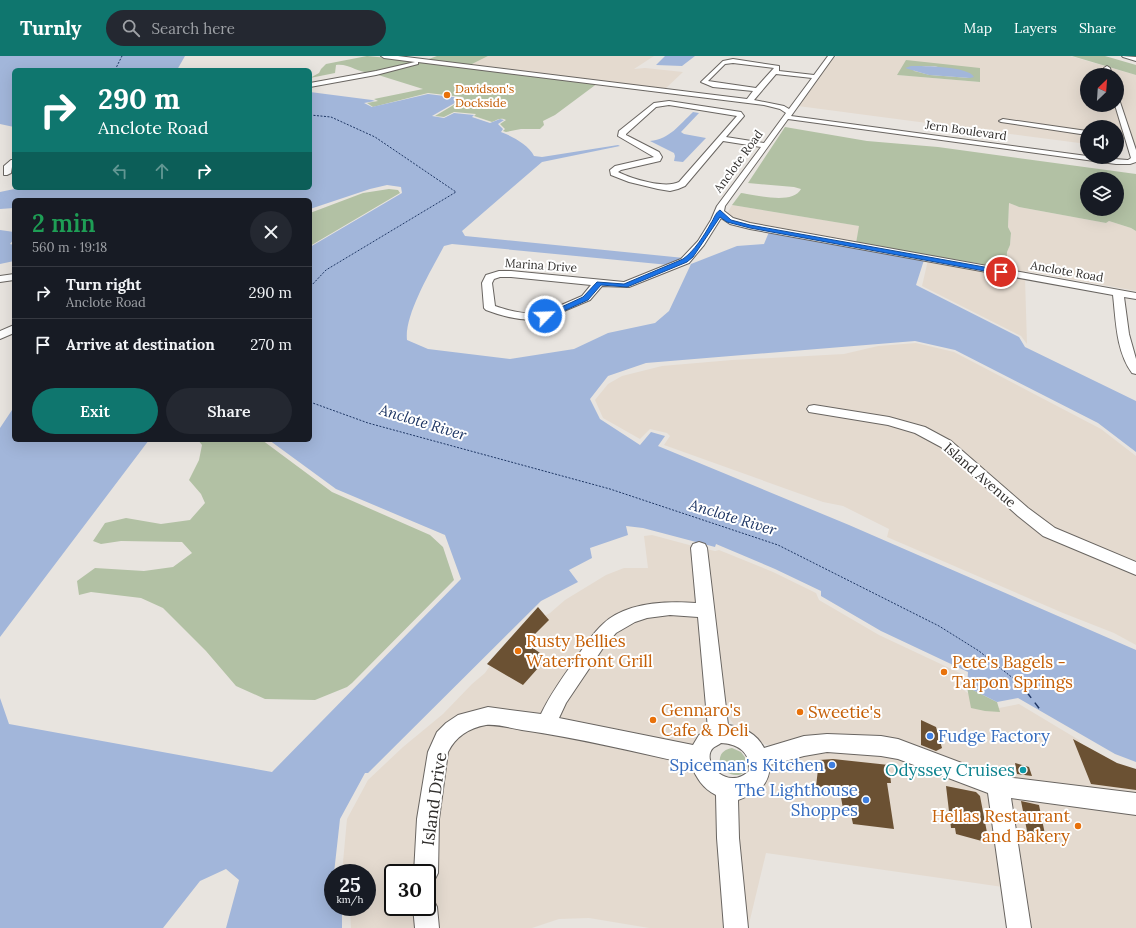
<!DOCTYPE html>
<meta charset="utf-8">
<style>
:root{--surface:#171b24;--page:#242831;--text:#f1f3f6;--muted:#9ea1a6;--line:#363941;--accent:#0f766e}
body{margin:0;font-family:Lora,serif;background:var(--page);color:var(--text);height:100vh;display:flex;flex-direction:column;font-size:15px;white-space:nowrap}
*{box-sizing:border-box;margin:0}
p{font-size:13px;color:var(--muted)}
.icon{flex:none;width:22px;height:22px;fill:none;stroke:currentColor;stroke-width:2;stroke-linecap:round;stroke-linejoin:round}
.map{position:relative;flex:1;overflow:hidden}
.drawer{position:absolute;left:12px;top:142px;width:300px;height:244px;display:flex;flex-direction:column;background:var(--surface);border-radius:6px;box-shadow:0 4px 16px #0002}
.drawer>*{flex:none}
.banner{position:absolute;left:12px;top:12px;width:300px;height:122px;border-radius:6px;box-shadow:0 4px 16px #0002;background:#0f766e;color:#fff;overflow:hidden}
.needle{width:26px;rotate:25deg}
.tools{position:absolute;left:1080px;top:12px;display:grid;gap:8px}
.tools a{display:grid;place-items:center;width:44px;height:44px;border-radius:50%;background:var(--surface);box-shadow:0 4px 16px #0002;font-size:20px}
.speed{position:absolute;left:324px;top:808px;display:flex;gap:8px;font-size:20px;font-weight:700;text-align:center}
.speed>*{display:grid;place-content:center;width:52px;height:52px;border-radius:50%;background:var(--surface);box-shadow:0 4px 16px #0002;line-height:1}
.speed small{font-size:10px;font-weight:400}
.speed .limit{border:2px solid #111;border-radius:6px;background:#fff;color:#111}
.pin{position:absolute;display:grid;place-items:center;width:34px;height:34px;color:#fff;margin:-17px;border:2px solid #fff;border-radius:50%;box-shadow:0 1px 4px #0007}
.me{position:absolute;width:44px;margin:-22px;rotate:66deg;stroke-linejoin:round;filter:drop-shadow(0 0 3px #0008)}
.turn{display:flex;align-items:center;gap:14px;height:84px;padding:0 20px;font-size:18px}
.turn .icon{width:52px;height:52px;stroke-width:2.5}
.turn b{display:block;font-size:28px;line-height:34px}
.lanes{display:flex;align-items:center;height:38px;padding:0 20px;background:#0003;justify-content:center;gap:20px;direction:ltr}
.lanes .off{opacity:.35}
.round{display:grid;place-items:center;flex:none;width:42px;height:42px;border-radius:21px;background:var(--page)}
.summary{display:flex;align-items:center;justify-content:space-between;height:68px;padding:0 20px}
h1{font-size:24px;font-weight:600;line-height:30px;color:#1e9e55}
.primary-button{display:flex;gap:8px;margin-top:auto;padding:8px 20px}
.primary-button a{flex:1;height:46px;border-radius:24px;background:var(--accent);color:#fff;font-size:16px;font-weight:600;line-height:46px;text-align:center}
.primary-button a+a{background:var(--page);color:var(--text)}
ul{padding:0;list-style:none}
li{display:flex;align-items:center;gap:12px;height:52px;padding:0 20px;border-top:1px solid var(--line)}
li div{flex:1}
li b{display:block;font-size:15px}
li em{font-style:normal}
header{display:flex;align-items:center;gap:24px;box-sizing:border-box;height:56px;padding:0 20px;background:var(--accent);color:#fff}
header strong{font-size:19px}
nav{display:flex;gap:22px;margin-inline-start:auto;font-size:14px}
.search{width:280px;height:36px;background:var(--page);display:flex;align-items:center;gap:10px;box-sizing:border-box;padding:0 14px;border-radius:22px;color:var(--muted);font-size:15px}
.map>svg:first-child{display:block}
.built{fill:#e4dacf;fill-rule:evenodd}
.green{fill:#b2c1a4;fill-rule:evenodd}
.water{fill:#a2b6da}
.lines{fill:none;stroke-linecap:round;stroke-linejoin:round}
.ferry-far1{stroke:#1e3664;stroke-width:1;stroke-dasharray:2 1.5;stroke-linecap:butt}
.ferry{stroke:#1e3664;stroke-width:1.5;stroke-dasharray:7 6;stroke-linecap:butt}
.building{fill:#6b5133}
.minor-casing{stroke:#696561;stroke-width:2}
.minor{fill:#fff;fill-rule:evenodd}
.route{fill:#1a73e8;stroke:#114b97}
.food-dot{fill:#e8710a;stroke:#fff;stroke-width:1.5}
.shop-dot{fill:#3f7fe0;stroke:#fff;stroke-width:1.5}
.culture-dot{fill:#0f9aa8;stroke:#fff;stroke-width:1.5}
.labels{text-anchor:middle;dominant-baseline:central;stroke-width:4;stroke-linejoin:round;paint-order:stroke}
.far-food-label{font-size:12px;fill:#c56008;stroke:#fff;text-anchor:start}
.far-street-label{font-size:12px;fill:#302e2c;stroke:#fff}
.street-label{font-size:14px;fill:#302e2c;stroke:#fff}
.water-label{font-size:15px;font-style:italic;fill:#1e3664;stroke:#fff}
.near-food-label{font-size:17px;fill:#c56008;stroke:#fff;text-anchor:start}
.near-shop-label{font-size:17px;fill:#366cbe;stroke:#fff;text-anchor:end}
.near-culture-label{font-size:17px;fill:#0d838f;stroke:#fff;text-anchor:end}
.near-street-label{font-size:17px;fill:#302e2c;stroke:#fff}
</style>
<header>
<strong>Turnly</strong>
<div class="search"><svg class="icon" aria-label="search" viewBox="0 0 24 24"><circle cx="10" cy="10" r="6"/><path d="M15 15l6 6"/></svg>Search here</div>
<nav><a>Map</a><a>Layers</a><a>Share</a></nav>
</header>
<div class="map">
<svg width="1136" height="872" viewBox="0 0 1136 872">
<rect width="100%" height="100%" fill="#e8e4df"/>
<path class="built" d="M488,0h166l-20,13 11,-1 38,4 -19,18 -196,-24z
M837,0h233l66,19v75l-15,-46h-4v-29h-30v30h29l10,33 -9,-1v-10h-30v5l-86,-12 -1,1 87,13v10l-289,-38 32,-45zM980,12v14l-83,-7z
M1009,147l10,4 87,16 3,-2 22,7 5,3v60l-111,-20v3l-289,-53 -10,-6 6,-10 128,21 -4,16 150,26 1,-16 3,-7 1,-12 -3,-6z
M928,204l97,18 2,66 -6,-8 -99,-50z
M916,287l38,9 147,77 35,27v108l-84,-36 -102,-86 -61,-24 -80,-13 -1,7 81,12 29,8 25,14 76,68 117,59v72l-22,-12 -51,-20 -176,-76 2,-8 -46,-23 -20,-4 -159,-57 6,-9 -3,-3 -17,-4 -10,10 -37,-21 -8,-18 13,-16 14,-8 40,-10 70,-6 112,-6 34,-8z
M652,479l41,11 5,58 -27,-2 -25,4 -21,6 -83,103 -88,5 -37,153h-24v34h23l1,21h-66l-1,-21h17v-34h-25l5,-54 21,-39 35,-33 40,-33 29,-30 13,-11 15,-22 29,-27 21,-11 15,-13 41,-25 18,-7h24l-4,-32z
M706,493l9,2 4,-1 54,22 43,21 3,7 60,35 83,39 -1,13 5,5 33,16 20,-4 60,36 15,42 42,5v9l-139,-19 -79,-29 -151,-3 -10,-4 -19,-11 -11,-15z
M671,558l28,2 12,113 -18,18 -136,-29 8,-18 49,-68 18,-10 17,-5z
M487,668l56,7 149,32 27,32 8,133h-78l-60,-10 -30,1 -27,9h-94l-3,-9 -1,-29 2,-72 10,-65 4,-10 17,-15z
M829,695l69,6 85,31 6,7 14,92 -237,-34 -18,75h-3l-9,-129h9v-2l6,-2 9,-7 14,-23 33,-12z
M1007,739l129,17v116h-105z"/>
<path class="green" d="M367,0l52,5c-12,3 -34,12 -46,12 -15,0 -25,-10 -37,-8l-1,8 -25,5 9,-5 2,-4 5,-5z
M437,0h51l-20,10 -42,-6z
M1072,0h33l31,9v10z
M906,4l74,8v14l-83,-7zM911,10h24l35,12 -40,-3 -16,-4z
M423,6l175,21 -43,32 -12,6 1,4 -4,4h-19l-15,3 -3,-1 2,-2 -5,-5 6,-4c-5,-3 -9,0 -14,2l-18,-6 2,-2 -22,-2 -10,5 -9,-1 27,-16 2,-1 -1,-2 -35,-4 -55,14 -6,-4 11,-2 -4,-2 49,-10 -48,-15z
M785,71l82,14 71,6 198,27v57l-5,-3 -22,-7 -3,2 -87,-16 -10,-4 -1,24 3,6 -1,12 -3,7 -1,16 -150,-25 3,-17 -127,-21 9,-12c15,2 52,12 60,-4l-7,-2 -46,-4zM1087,123h30v30h-30z
M389,133l9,1 2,3 -90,53v-33l53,-20z
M198,384h64l70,52 98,43 13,12 11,33 -102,103 -5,4 -32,13 -50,-1 -29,-13 -30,-35 -43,-43 -22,-10 -50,-6 -12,3 -2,-14 18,-13 49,3 29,-4 19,-14 -10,-11 -61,-1 -20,3 -8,-3 12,-18 21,-5 35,6 29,-4 15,-17 -4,-9 -12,-14 10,-20 3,-15z
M967,631l30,15 3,10 -15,-1 -14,-3z
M732,692l9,4 6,8c3,25 -31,15 -27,-2 1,-6 6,-9 12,-10z"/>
<path class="water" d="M0,0h185l-8,14h-163v57l-14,-3z
M665,0h30l-13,10 -26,-1z
M911,10c13,0 57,0 63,11l-4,1 -41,-3 -24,-7z
M310,36l62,8 3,1 -11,2 8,4 56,-13 33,4 -3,2h2l-28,16 12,2 10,-5 20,2 -2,2 18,6 10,-4 4,1 -6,4 5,5 -2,3c11,4 28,13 33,24l8,1 76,-12 2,1 -78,16 -80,69 3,5 219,22 -15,7 -217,-21 -8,2c-12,23 -40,69 -37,94l21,9 82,10 64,-10 34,-16 47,-10 14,-12 22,-47 46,-18 27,-2 5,-12 155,28 -8,25 103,52 6,10 111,54v51l-38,-29 -143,-73 -40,-9 -269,22 -38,13 -18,23 10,20 40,26 11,-13 14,4 -7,10 191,79 287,125v112l-21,-8 -97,-56 -21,4 -30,-15 1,-15 -87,-41 -60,-35v-5l-46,-22 -59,-25 -1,3 -72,-19 -17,-2 2,9 -38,13 2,10 -23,12 9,12 -37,19 -173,172h-3l-25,46 -6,54h-1l-2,33 11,1v21h-116l13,-48 -13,-11 -26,12 -37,47h-163v-230l9,26 263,48 189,-193 -16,-44 -109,-46 -67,-49h41v-193l92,-54 -1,-6 -14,-2 -17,4 -60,20v-9h-296v8l-14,1v-17l19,-4h291z
M693,56l6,1 -18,19 3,2 22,4 -23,24 -9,-1 1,-5 -1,-3 -24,-12c20,-2 29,-16 43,-29z
M0,174l14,2v7l-4,5 4,1v16l-14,3z
M14,351v33h135l-149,197v-209z"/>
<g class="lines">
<path class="ferry-far1" d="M115,14l7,-14
M310,59l21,2 44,20 81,55 -130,78 -16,17
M310,346l58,21 242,66 168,56 161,81 40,25 40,32"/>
<path class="ferry" d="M1019,626l23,30"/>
</g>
<path class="building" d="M538,551l11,13 -23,23 21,15 -24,27 -36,-21z
M921,664l15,7 6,21 -6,3 -15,-6z
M1073,683l44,24 19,6v21l-45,-6z
M833,703l56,6 2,18h-4l7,46 -41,-5 -2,-9 -7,-1 -4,-22 -24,-5 3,-27z
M1015,707l14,4 3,9 -15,-2z
M946,730l30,6 4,4 9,47 -33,-9 -1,-6h-4z
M1021,745l18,4 8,39 -18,-3z"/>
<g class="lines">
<defs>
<path id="minor" d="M381,0h17l349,43 6,-8 -40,-4 -12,-5 22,-21 10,-2 46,7v5l35,4 14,-19h6l-43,60 296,40v1l41,3 3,-2 -16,-53h2v-7l2,1 17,51v12l-6,2h-14l-328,-45 -63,87 -1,5 9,7 17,5 386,70v6l-12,-2 5,37 7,25v15l-4,-1c-16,-22 -16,-52 -19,-78l-363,-66 -20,-5 -9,-6 -17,27 -15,18 -60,24 -27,-1 -12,14 -45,19c-19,3 -41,-2 -59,-9l-2,-2 -2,-25 4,-8 13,-4h12l113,11 57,-23 17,-18 13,-21 6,-14 44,-59 -38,-6 -38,45 -7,3 -8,2 -12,-2 -29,-7 -18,-7 -1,-5 5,-4 39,-9 -36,-21 1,-5 35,-28 15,-2 72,11 3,4 -18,21 38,6 22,-30 -6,-4 -16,-4 -346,-43v2l-42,11 -66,12v-4l66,-12 39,-9 -31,-4zM733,7l41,5 -18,20 -48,-7 17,-17zM776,18l36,4 -23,31 -5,-3 -30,-6zM669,49l68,11 -58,66c-14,7 -47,-3 -61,-10l3,-2 39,-9 2,-4 -3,-5 -33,-17v-1l30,-27zM500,221h11l80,8 -9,11 -39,17c-15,2 -34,-2 -48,-7l-3,-23 2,-4z
M1122,0l14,1v4l-13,-4z
M1107,10l3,2 2,7h-6l-2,-7z
M1003,63l84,12v4l-86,-13 -2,-1z
M11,104h3v6l-2,1 -1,6 -4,2h-3v-9z
M14,218v6l-14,2v-6z
M14,269v8l-14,6v-8z
M814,349l75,12 36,10 26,14 77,67 27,20 81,34v13l-93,-39 -25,-20 -77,-69 -26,-14 -27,-8 -79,-13 -2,-3 2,-3z
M699,486l6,2 2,4 21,177c15,2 29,9 36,23l40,-12 23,-2 54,2 17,3 85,32 30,7 123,15v22l-125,-17 20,130h-24l-19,-135 -90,-34 -17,-3 -54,-4 -23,4 -34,9c-1,22 -13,28 -32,35l1,38 9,90h-24l-7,-90 -1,-43c-14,-7 -19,-17 -26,-31 -55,-12 -111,-26 -168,-34 -11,-2 -25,-6 -36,-5 -17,3 -30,11 -38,27l-9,67 -1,54 -4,8 -7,3v-11h-13l3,-54 11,-67 9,-20 9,-9 12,-8 30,-8 53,7c9,-19 21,-36 34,-54 8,-12 17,-26 28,-36 23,-22 64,-23 93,-21l-5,-55 2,-4zM670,559l28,2 10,112 -9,6 -6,10 -134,-27 7,-15 37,-55 13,-15 19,-11 12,-4zM721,687c18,1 30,10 28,28 -22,21 -49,-10 -36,-23 2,-2 6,-3 8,-5z
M427,840l6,3 4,8 2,21h-24l-2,-21h14z"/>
</defs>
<use href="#minor" class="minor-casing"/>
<use href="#minor" class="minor"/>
</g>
<path class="route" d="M720,154l11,10 19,5 251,45 3,2 -3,2 -251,-46 -23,-6 -7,-5 -27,40 -6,5 -60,25 -26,-2 -13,15 -40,18 -6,-2 41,-19 14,-15 27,2 59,-25c11,-8 21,-23 28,-36 3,-4 4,-10 9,-13z"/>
<g class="food-dot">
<circle cx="447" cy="39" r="4"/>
<circle cx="518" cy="595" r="4"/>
<circle cx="944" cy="616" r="4"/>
<circle cx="800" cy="656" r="4"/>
<circle cx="653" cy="664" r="4"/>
<circle cx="1078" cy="770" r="4"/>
</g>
<g class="shop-dot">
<circle cx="930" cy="680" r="4"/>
<circle cx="832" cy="709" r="4"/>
<circle cx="866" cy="744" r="4"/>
</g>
<circle class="culture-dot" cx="1023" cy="714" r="4"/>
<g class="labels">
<g class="far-food-label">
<text x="455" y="32">Davidson's<tspan x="455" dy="14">Dockside</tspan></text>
</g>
<g class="far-street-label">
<text transform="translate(966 74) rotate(8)">Jern Boulevard</text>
<text transform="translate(738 105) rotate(-54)">Anclote Road</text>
<text transform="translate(541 209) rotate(4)">Marina Drive</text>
<text transform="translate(1067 215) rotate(10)">Anclote Road</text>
</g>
<g class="street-label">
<text transform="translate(980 419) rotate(41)">Island Avenue</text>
</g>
<g class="water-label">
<text transform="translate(423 366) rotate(17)">Anclote River</text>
<text transform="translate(733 461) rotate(17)">Anclote River</text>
</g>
<g class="near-food-label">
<text x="526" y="585">Rusty Bellies<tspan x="526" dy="20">Waterfront Grill</tspan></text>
<text x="952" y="606">Pete's Bagels -<tspan x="952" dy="20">Tarpon Springs</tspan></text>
<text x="661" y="654">Gennaro's<tspan x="661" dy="20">Cafe &amp; Deli</tspan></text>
<text x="808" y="656">Sweetie's</text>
<text x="1070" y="760" text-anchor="end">Hellas Restaurant<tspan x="1070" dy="20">and Bakery</tspan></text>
</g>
<g class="near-shop-label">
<text x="938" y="680" text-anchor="start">Fudge Factory</text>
<text x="824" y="709">Spiceman's Kitchen</text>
<text x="858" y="734">The Lighthouse<tspan x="858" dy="20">Shoppes</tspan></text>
</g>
<g class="near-culture-label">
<text x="1015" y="714">Odyssey Cruises</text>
</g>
<g class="near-street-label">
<text transform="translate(434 743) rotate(-82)">Island Drive</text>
</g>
</g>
</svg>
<div class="tools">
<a><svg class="needle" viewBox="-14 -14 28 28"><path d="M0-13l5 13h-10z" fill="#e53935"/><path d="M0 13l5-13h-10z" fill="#9ea1a6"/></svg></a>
<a><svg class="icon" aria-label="sound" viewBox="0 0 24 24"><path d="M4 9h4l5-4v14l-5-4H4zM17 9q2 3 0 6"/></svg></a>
<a><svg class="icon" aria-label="layers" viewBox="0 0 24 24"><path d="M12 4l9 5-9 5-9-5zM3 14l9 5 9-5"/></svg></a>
</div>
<div class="speed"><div>25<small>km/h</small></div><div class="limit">30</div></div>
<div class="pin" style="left:1001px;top:216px;background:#d93025"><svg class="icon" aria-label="arrive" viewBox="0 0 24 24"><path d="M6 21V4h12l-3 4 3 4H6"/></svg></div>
<svg class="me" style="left:545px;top:260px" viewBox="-20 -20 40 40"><circle r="17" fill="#1a73e8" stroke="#fff" stroke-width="3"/><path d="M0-11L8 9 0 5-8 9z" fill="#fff"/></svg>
<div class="banner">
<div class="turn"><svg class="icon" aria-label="right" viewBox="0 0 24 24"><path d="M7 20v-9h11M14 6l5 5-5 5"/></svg><div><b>290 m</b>Anclote Road</div></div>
<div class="lanes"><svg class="icon off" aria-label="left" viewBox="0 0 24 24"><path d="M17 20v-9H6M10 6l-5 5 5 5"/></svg><svg class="icon off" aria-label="ahead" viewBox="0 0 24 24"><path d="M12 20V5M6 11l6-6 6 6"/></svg><svg class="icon" aria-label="right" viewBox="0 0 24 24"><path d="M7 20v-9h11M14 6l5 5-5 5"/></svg></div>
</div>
<section class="drawer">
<div class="summary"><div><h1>2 min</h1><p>560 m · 19:18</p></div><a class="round"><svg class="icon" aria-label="close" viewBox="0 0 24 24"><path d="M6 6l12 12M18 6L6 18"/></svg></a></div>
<ul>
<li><svg class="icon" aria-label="right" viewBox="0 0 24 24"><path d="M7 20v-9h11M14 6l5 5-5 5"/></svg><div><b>Turn right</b><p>Anclote Road</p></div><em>290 m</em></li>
<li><svg class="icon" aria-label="arrive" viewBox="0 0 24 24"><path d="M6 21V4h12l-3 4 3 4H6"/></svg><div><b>Arrive at destination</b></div><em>270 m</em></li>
</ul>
<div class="primary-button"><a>Exit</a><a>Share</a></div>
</section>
</div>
